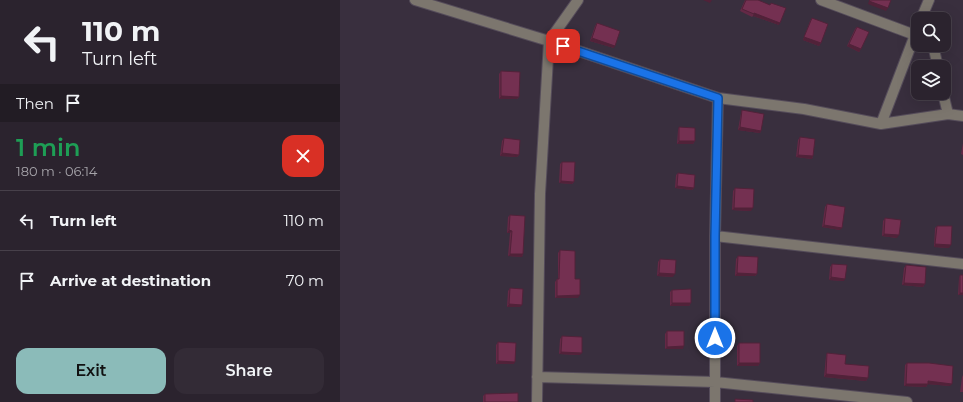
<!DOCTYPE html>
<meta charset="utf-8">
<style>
:root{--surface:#2b232e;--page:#332b36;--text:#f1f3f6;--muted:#a6a4aa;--line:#47404a;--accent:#8bbbb9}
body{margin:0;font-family:Montserrat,sans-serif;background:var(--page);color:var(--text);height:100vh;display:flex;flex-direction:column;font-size:15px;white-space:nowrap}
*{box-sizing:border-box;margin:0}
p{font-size:13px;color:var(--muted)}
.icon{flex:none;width:22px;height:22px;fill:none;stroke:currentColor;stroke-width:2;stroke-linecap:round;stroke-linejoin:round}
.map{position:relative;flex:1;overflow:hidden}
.details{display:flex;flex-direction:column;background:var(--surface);width:340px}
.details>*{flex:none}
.hud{background:#2b232e;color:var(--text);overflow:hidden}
.buttons{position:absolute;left:571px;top:12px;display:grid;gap:8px}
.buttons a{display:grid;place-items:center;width:40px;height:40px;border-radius:8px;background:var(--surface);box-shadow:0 4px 16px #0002,0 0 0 1px var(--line);font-size:20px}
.pin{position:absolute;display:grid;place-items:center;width:34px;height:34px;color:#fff;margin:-17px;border-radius:8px;box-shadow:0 2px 6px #0006}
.me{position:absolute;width:44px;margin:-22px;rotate:0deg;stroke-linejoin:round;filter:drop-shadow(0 0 3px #0008)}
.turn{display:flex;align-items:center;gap:14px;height:84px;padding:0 16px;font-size:18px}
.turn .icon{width:52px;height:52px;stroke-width:2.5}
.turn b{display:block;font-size:28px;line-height:34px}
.then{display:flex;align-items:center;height:38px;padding:0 16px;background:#0003;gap:8px;font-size:15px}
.round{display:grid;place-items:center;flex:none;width:42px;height:42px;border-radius:12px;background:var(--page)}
.overview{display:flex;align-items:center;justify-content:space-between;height:68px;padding:0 16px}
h1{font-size:24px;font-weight:600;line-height:30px;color:#1e9e55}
.cta{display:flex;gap:8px;margin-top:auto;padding:8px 16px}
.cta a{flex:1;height:46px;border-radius:12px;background:var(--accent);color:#111;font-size:16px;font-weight:600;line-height:46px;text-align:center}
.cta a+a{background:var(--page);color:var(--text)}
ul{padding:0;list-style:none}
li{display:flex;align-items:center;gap:12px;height:60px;padding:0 16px;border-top:1px solid var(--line)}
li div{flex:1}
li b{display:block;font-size:15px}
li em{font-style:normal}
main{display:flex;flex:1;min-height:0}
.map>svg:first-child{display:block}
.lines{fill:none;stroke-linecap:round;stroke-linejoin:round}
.minor-casing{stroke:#554c5a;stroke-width:12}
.minor{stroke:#7c766e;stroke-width:10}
.wall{fill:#642946}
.shaded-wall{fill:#512239}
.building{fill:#743051;stroke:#512239}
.route-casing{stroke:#114b97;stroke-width:10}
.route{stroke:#1a73e8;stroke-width:7}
</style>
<main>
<section class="details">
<div class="hud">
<div class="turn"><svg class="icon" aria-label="left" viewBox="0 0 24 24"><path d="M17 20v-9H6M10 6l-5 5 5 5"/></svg><div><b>110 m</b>Turn left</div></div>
<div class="then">Then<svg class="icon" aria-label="arrive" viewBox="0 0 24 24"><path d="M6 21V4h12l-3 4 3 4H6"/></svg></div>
</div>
<div class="overview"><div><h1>1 min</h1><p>180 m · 06:14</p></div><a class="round" style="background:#d93025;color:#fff"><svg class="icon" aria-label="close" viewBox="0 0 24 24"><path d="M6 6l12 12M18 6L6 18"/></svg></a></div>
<ul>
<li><svg class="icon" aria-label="left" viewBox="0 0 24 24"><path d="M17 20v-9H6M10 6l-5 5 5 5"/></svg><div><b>Turn left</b></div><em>110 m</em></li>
<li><svg class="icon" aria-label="arrive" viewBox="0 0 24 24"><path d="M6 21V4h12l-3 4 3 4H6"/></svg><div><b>Arrive at destination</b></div><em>70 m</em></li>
</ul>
<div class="cta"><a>Exit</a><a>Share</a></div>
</section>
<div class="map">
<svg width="623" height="402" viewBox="0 0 623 402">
<rect width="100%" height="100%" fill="#392f3e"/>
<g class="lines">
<defs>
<path id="minor" d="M75,0l134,41 169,57 86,11 77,15 67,-10 15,2
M481,0l94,35
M581,19l8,-19
M593,45l5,22
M603,93l5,21
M541,124l37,-97
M375,236l248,28
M197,377l178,5 192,20
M197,402l3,-208 9,-153 29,-41
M375,402v-166l3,-138"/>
</defs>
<use href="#minor" class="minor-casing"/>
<use href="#minor" class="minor"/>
</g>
<path class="wall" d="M405,0h13l12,5 1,-2 8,22 -26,-9 -1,1 -12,-6z
M472,18l9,25 -2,3 -16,-6 7,-19z
M257,23l17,25 -24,-7 5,-15z
M517,27l4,22 -2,3 -12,-6 8,-17z
M161,71l18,26 -2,2h-18v-25z
M402,110l19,21 -1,2 -22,-3 3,-17z
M339,127l16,14 -2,3h-16l1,-14z
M460,137l13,19 -1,3 -16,-2 2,-17z
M164,138l15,17 -2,2 -17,-1 2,-15z
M623,143v12l-2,-1z
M222,162l12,20 -2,2 -13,-1 1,-19z
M338,173l16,15 -2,2 -17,-2 1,-13z
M395,188l16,23 -19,-1 1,-19z
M487,204l13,26 -18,-3 3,-20z
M170,215l13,39 -1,3 -14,-1 2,-23h-3l1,-16z
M545,218l12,20 -15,-2 1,-15z
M597,226l12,22 -15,-1 1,-19z
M220,250l15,29 3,19h-23v-16l2,-3h1v-26z
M398,256l19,18 -2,2h-20l1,-17z
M320,259l13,18 -16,-1 1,-14z
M492,264l12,17 -15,-1 1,-13z
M566,265l19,19 -2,3 -21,-2 2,-17z
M620,275h3v20h-5l1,-17z
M170,288l10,19h-13l1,-16z
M332,290l19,13 -2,3h-19v-14z
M327,331l16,18h-18v-15z
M222,336l18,19 -21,-1 1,-15z
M158,342l16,22h-18v-19z
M399,343l21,20 -2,3h-21v-20z
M487,353l41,25 -2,3 -42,-4 2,-21z
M567,363l43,23 -22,-2 -2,3 -22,-1 1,-21z
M623,375v17h-3l2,-15z
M145,394l33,8h-35v-6z"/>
<path class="shaded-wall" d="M363,0h9l-2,3z
M529,1l19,7 -2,3 -18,-7z
M414,13l26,10 -1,2 -26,-9z
M464,37l17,6 -2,3 -16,-6z
M252,38l23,8 -1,2 -24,-7z
M509,44l12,5 -2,3 -12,-6z
M161,96l18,1 -2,2h-18z
M400,127l21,4 -1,2 -22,-3z
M339,141h16l-2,3h-16z
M162,153l17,2 -2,2 -17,-1z
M458,155l15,1 -1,3 -16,-2z
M221,181l13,1 -2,2 -13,-1z
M337,186l17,2 -2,2 -17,-2z
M394,208h19l-2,3 -19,-1z
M484,225l18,3 -2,2 -18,-3z
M169,230l3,1 -2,2h-3z
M544,234l15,1 -2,3 -15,-2z
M595,244l16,1 -2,3 -15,-1z
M170,254h13l-1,3 -14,-1z
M319,273l16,1 -2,3 -16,-1z
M397,273l20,1 -2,2h-20z
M491,277l14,2 -1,2 -15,-1z
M564,283l21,1 -2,3 -21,-2z
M620,293h3v2h-5z
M240,295l-2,3h-23l2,-2z
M332,303h19l-2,3h-19z
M169,304l13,1 -2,2h-13z
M344,346l-1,3h-18l2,-2z
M221,352l21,1 -2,2 -21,-1z
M158,361l17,1 -1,2h-18z
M399,363h21l-2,3h-21z
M486,374l42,4 -2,3 -42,-4z
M588,381l24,3 -2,2 -24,-2z
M566,384h22l-2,3 -22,-1z"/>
<path class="building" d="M406,0h12l12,5 1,-2 15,5 -6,15 -26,-10v1l-12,-5z
M530,0h21l-3,8 -19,-7z
M472,18l16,6 -7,19 -17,-6z
M257,23l23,8 -5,15 -23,-8z
M517,27l12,5 -8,17 -12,-5z
M161,71l19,1 -1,25 -18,-1z
M402,110l22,4 -3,17 -21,-4z
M339,127l16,1v13h-16z
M460,137l15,2 -2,17 -15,-1z
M164,138l16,2 -1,15 -17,-2z
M222,162h13l-1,20 -13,-1z
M338,173l17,2 -1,13 -17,-2z
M395,188l19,1 -1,19h-19z
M487,204l18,3 -3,21 -18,-3z
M170,215l15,1 -2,38h-13l2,-23 -3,-1z
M545,218l16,2 -2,15 -15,-1z
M597,226h15l-1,19 -16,-1z
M220,250l15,1v28h5v16l-23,1v-17h2z
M398,256l20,1 -1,17 -20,-1z
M320,259l16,1 -1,14 -16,-1z
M492,264l15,1 -2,14 -14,-2z
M566,265l20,2 -1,17 -21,-1z
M620,275h3v18h-3z
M170,288l13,1 -1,16 -13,-1z
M351,289v14h-19v-13z
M327,331h17v15l-17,1z
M222,336l20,1v16l-21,-1z
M158,342l18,1 -1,19 -17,-1z
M399,343h21v20h-21z
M487,353l19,2 -1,9 24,2 -1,12 -42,-4z
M567,363h22l24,3 -1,18 -24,-3v3h-22z
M178,393v9h-33v-8z
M395,399l18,1v2h-18z"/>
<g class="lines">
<defs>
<path id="route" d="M223,46l155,52 -3,138v102"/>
</defs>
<use href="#route" class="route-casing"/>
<use href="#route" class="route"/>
</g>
</svg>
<div class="buttons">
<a><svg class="icon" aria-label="search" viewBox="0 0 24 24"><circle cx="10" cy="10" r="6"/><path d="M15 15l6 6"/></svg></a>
<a><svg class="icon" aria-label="layers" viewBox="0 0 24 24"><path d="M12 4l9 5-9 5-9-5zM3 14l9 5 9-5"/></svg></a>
</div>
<div class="pin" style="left:223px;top:46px;background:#d93025"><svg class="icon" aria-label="arrive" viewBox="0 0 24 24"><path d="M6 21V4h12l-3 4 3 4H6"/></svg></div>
<svg class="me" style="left:375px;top:338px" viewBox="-20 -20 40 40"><circle r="17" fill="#1a73e8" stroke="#fff" stroke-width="3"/><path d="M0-11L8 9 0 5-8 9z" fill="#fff"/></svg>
</div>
</main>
